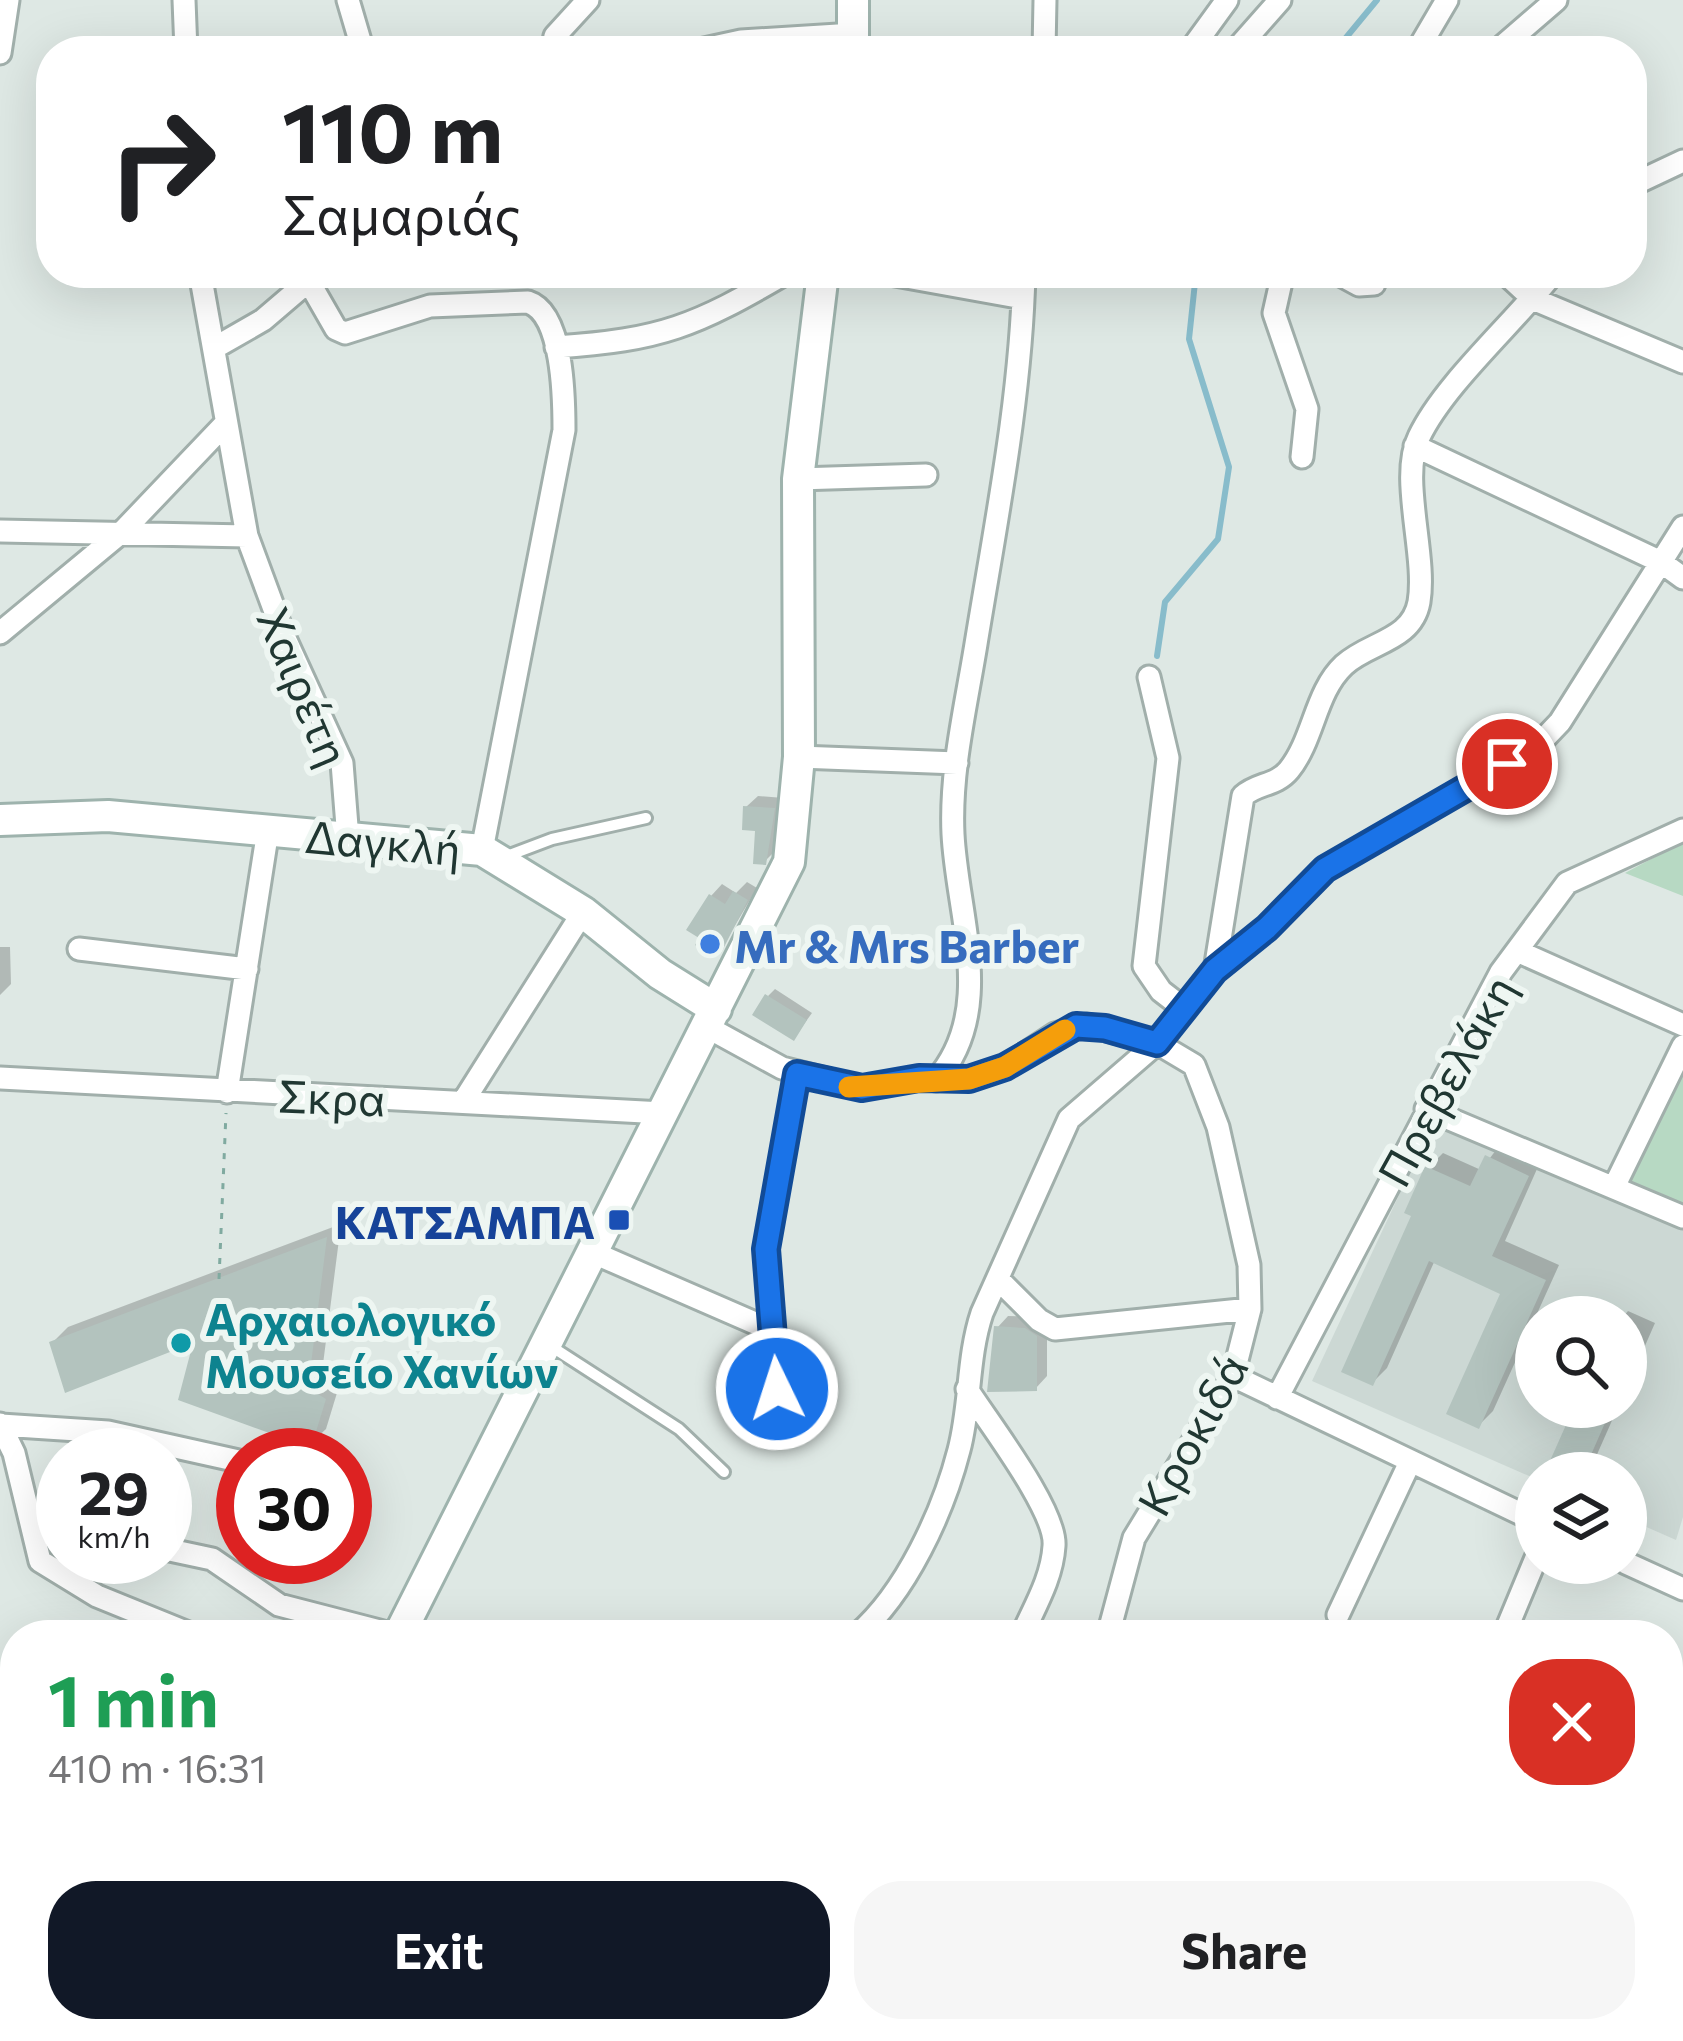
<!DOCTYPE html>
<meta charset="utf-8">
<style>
:root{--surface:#fff;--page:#f6f6f6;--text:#202124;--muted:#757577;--accent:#111827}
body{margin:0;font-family:Commissioner,sans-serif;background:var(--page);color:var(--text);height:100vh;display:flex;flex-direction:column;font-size:45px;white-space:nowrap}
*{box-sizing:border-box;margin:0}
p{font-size:39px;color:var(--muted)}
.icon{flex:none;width:66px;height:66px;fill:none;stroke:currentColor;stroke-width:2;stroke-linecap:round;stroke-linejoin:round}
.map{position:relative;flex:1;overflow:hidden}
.drawer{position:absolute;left:0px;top:1620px;width:1683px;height:423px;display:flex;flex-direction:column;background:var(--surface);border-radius:48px 48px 0 0;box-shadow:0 12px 48px #0002}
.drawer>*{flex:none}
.top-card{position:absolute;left:36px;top:36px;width:1611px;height:252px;border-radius:48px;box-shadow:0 12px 48px #0002;background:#fff;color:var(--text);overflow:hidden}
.fabs{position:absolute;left:1515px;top:1296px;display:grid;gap:24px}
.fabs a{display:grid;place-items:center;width:132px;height:132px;border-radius:50%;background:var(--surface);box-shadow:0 12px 48px #0002;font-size:60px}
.speed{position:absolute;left:36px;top:1428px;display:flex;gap:24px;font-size:60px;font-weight:700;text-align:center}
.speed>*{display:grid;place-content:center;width:156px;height:156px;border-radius:50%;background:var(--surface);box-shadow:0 12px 48px #0002;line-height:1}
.speed small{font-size:30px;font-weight:400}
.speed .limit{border:18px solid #d22;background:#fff;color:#111}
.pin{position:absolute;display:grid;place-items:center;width:102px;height:102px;color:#fff;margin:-51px;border:6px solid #fff;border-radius:50%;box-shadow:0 3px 12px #0007}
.me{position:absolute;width:132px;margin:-66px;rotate:356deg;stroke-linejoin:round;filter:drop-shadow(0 0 9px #0008)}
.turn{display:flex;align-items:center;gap:42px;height:252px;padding:0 48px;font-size:54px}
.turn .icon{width:156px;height:156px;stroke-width:2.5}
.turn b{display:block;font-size:84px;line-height:102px}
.round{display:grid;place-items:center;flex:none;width:126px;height:126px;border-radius:48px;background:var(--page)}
.overview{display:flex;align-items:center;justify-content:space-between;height:204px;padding:0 48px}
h1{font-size:72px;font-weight:700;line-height:90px;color:#1e9e55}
.action{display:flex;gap:24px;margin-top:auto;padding:24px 48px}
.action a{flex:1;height:138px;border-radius:48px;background:var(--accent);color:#fff;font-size:48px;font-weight:700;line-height:138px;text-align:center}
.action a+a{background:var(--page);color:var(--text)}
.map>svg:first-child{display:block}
.built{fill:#ccd8d4;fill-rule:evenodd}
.green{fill:#b7d9c3}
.shadow{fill:#0003}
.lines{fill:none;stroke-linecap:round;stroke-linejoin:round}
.stream{stroke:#88bccb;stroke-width:6}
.building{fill:#b3c3be}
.lane-casing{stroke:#a1afab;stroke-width:16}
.street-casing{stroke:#a1afab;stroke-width:27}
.secondary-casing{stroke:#9eb3ad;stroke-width:36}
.path{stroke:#80aaa0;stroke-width:3;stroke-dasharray:6 9;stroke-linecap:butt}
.lane{stroke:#fff;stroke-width:10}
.street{stroke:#fff;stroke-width:21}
.secondary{stroke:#fff;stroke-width:30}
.route-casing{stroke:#114b97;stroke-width:30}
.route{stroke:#1a73e8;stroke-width:21}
.slow{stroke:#f59e0b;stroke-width:21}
.shop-dot{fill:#3f7fe0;stroke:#eef6f2;stroke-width:4.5}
.transit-dot{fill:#1a4fb4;stroke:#eef6f2;stroke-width:4.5}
.culture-dot{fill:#0f9aa8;stroke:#eef6f2;stroke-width:4.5}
.labels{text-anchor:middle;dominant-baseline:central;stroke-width:12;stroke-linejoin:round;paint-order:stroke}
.street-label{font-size:45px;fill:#203732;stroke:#eef6f2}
.shop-label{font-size:45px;font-weight:bold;fill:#366cbe;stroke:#eef6f2;text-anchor:start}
.transit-label{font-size:45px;font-weight:bold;fill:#164399;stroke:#eef6f2;text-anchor:end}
.culture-label{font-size:45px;font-weight:bold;fill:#0d838f;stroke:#eef6f2;text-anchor:start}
</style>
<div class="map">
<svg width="1683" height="2041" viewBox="0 0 1683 2041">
<rect width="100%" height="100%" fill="#dee8e4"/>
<path class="built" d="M1436,1116l247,104v297l-7,23 -50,-22v-45h-90v6l-224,-98zM1536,1317h90v90h-90z"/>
<path class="green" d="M1683,842v54l-58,-23z
M1683,1067v139l-56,-23z"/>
<path class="shadow" d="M758,796l26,2 -8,52 -12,12 -6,-34 -12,-21z
M747,882l10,6 -36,61 -10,-53 11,-12 14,9z
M0,947h10l1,37 -11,11z
M775,989l37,24 -18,25 -26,-42z
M1502,1142l39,18 -36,81 54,24 -66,146 -15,15 26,-134 -69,-32 -48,108 -15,15 56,-215 15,-15 38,17z
M341,1224l-19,148 18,11 -14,46 -16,15 -113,-106 -145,5 16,-16z
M1628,1311l27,12 -29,66 -3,-72z
M1008,1316l29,1 10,7v52l-11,12 -39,-60z
M1577,1407h41l-23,52 -14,14 -28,-11z"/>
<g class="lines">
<path class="stream" d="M1335,51l42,-51
M1157,656l8,-54 53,-63 11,-72 -40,-128 7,-66"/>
</g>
<path class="building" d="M743,806l32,2 -9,57 -13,-1 2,-33 -13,-1z
M733,891l15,9 -27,53 -7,-4 -4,6 -15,-10 4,-7 -13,-8 23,-36 16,10z
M765,994l42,26 -13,21 -42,-26z
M1485,1155l44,21 -37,80 54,24 -67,149 -33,-15 54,-120 -71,-33 -56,125 -32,-14 70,-156 -7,-3 21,-47 45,20z
M327,1237l-19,151 18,11 -15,49 -133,-48 15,-57 -128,50 -16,-51z
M994,1326l31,2 12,8v55l-50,1z
M1574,1407h38l-29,66 -34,-10z"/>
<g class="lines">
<defs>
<path id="lane" d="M507,856l45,-17 94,-21
M549,1345l130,84 45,43"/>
<path id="street" d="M184,0l2,51
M348,0l15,51
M552,51l3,-15 33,-36
M695,51l46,-10 113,-7
M1044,51l1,-51
M1190,51l37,-51
M1235,51l45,-51
M1417,51l30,-51
M1497,51l59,-51
M0,53l8,-53
M1632,185l51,-24
M200,273l47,263 37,100 58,127 6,76
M884,273l139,25
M1283,273l-9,40 33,96 -5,48
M1337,273l22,12 15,-1 3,-11
M1505,273l28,26 150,63
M309,282l27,47 9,4 85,-27 98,-4c35,11 36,96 36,128l-82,420
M216,347l47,-27 55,-47
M556,347c106,-7 139,-21 230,-74
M1415,446l246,116 22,16
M798,479l128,-4
M0,531l247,5
M0,633l123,-102 102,-107
M1149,677l19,81 -24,208 17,25 22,17
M799,757l158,6
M79,949l168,20
M1517,951l166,74
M1215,970l28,-174c14,-13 33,-10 46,-26 25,-31 26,-78 55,-105 25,-23 68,-24 75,-63 8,-47 -20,-125 0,-165 25,-53 96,-115 134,-164
M707,1027l75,41 80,20 57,-10 50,1 36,-12 50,-33 32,-9 70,18 37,22 24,62 31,138 1,44 -17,67 -99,162 -26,97
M0,1078l663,35
M936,1080c61,-70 21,-164 17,-246 -3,-63 13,-128 23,-190 20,-123 45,-246 48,-371
M227,1092l41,-262
M463,1102l120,-190
M1426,1109l257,108
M1614,1187l69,-141
M594,1253l179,78
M1000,1281l39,39 16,9 195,-20
M1233,1376l303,145
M967,1389c21,33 90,122 87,157 -2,32 -19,60 -32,89
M1277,1398l224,-426 66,-89 116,-53
M0,1424l14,29 26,108 57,35 96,39
M1,1425l107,7 135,30
M765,1426l12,-37 -11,-140 31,-175
M165,1549l47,10 67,46 116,30
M1626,1563l57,26
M1338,1615l72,-153
M857,1635c49,-42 86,-123 102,-185 12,-45 8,-92 23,-137l87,-194 88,-76 58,-73 52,-41 58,-60 214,-125 21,-22 123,-195
M1504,1635l32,-77
M0,1795l15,3
M1668,1907l15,3
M0,1975l15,4
M1134,2028l35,13 -1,-13
M226,2041l48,-13
M593,2041l8,-13
M842,2041l2,-13
M1408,2041l2,-13
M1624,2041l1,-13"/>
<path id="secondary" d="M853,51v-51
M0,820l108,-4 374,34 101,62 77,62 56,35
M399,1635l390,-773 10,-105 -1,-278 25,-206
M182,2041l6,-13"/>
</defs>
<use href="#lane" class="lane-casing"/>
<use href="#street" class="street-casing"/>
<use href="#secondary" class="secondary-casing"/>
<path class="path" d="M219,1279l7,-166"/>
<use href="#lane" class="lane"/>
<use href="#street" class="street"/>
<use href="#secondary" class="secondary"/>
</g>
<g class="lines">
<defs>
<path id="route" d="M777,1389l-11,-140 31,-175 65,14 57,-10 50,1 36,-12 71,-41 29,2 52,15 58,-73 52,-42 58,-59 182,-105"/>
</defs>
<use href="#route" class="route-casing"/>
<use href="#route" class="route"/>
<path class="slow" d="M849,1087l120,-8 36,-12 60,-37"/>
</g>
<circle class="shop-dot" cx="710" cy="944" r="12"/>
<rect class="transit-dot" x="607" y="1208" width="24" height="24" rx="6"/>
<circle class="culture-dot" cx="181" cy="1343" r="12"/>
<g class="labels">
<g class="street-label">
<text transform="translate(305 686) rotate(67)">Χαιρέτη</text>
<text transform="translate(383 841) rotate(5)">Δαγκλή</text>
<text transform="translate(1445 1080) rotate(-61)">Πρεβελάκη</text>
<text transform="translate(332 1096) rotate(2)">Σκρα</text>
<text transform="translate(1191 1434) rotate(-61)">Κροκιδά</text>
</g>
<g class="shop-label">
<text x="734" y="944">Mr &amp; Mrs Barber</text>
</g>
<g class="transit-label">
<text x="595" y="1220">ΚΑΤΣΑΜΠΑ</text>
</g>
<g class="culture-label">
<text x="205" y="1317">Αρχαιολογικό<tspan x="205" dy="52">Μουσείο Χανίων</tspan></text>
</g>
</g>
</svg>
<div class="fabs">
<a><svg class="icon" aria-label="search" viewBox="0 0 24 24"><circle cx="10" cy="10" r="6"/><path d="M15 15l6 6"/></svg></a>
<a><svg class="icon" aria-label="layers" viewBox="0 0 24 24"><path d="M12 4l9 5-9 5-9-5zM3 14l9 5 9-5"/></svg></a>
</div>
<div class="speed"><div>29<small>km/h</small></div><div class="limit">30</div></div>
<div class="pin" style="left:1507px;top:764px;background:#d93025"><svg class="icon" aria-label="arrive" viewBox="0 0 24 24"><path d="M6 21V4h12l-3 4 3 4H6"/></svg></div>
<svg class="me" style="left:777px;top:1389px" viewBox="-20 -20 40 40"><circle r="17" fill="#1a73e8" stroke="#fff" stroke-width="3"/><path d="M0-11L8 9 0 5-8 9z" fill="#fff"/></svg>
<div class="top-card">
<div class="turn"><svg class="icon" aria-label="right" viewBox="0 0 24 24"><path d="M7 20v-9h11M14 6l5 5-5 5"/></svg><div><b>110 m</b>Σαμαριάς</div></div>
</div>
<section class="drawer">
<div class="overview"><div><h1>1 min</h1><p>410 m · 16:31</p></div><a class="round" style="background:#d93025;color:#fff"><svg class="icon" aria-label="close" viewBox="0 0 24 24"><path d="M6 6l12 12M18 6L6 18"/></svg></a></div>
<div class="action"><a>Exit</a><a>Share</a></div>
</section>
</div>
